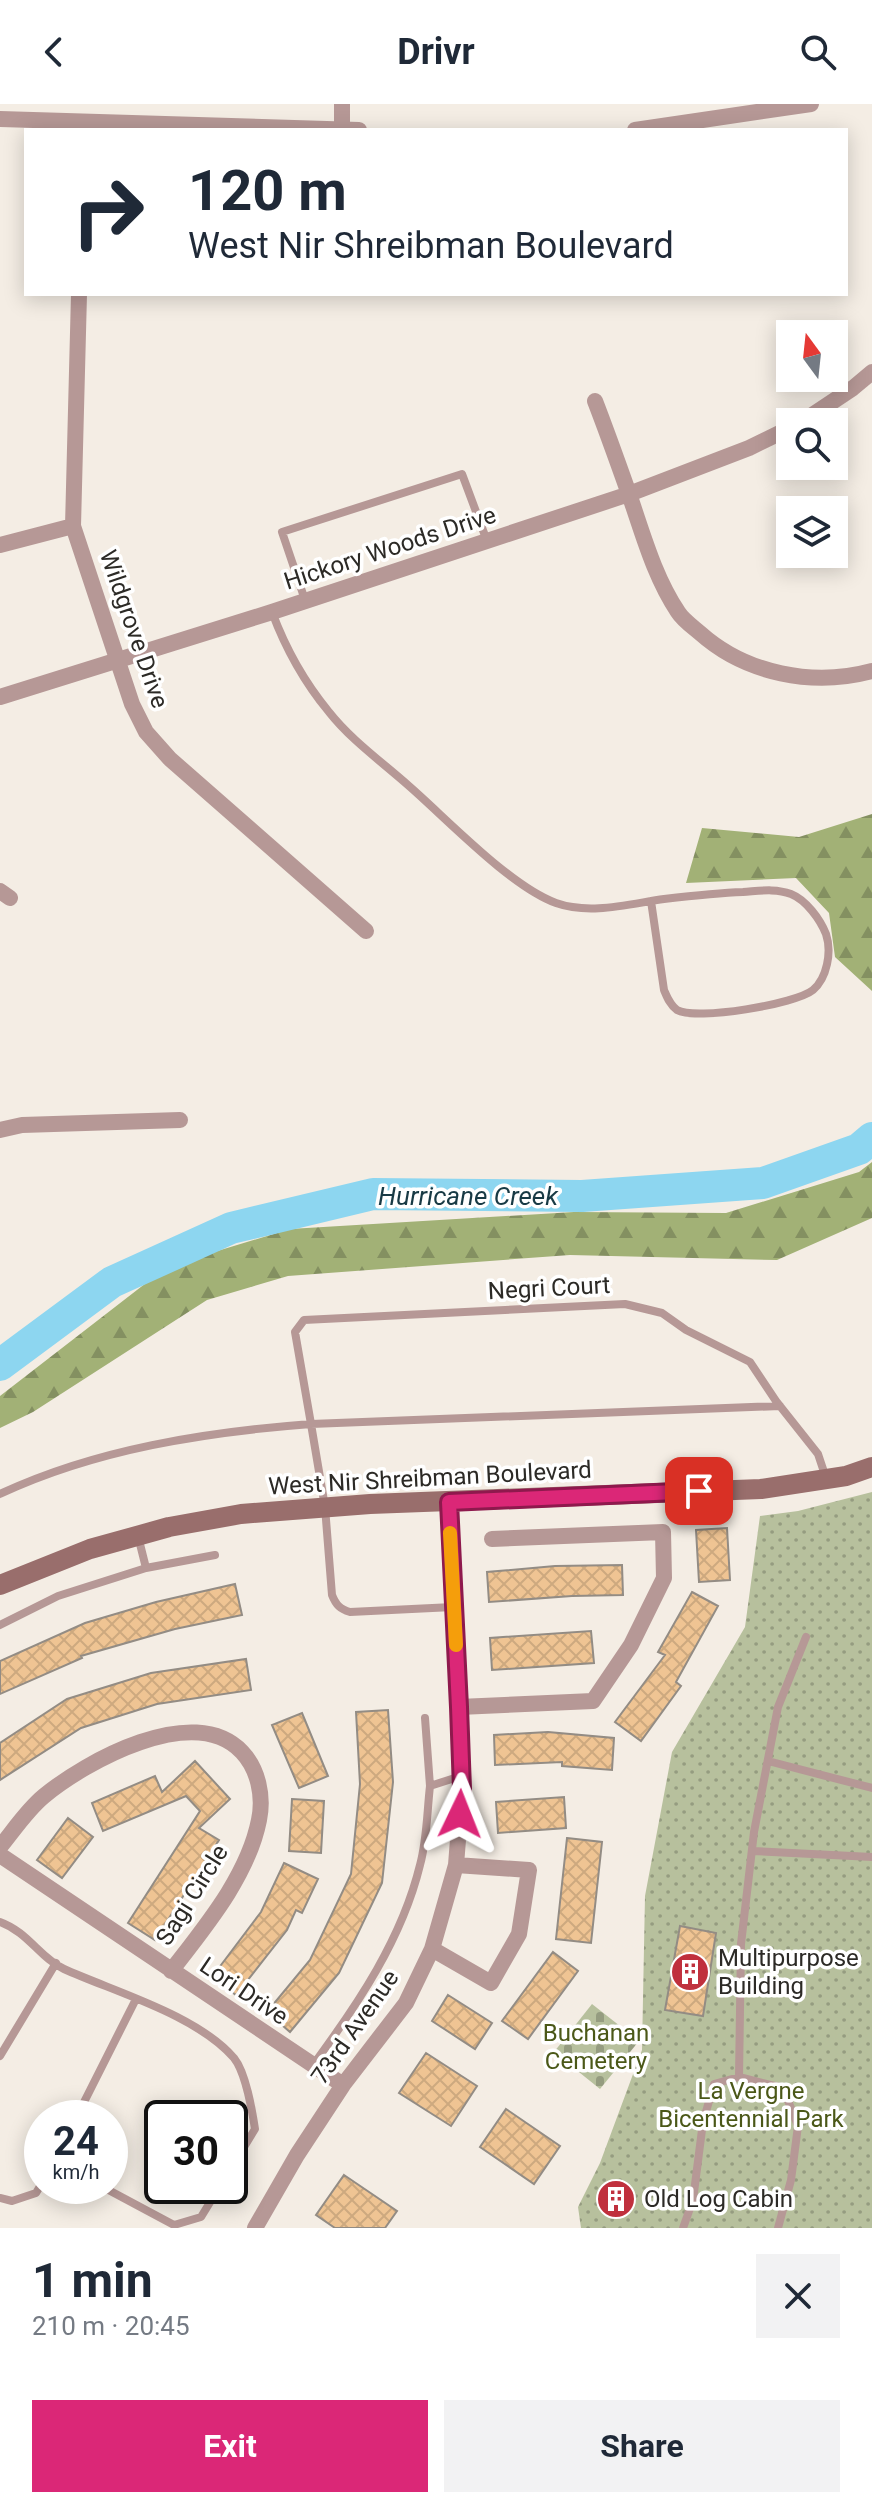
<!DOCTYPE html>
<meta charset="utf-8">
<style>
:root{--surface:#fff;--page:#f2f2f3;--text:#1f2937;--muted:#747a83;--accent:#db2777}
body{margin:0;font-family:Roboto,sans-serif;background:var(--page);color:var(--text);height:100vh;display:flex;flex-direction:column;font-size:30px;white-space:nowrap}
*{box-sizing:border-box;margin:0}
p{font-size:26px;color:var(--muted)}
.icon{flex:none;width:44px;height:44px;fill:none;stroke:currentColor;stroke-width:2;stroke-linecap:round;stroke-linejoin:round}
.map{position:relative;height:2124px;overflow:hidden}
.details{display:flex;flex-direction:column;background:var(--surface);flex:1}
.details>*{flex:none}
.guide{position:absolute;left:24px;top:24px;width:824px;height:168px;border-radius:0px;box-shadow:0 4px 20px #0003;background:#fff;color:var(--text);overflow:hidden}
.needle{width:52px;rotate:345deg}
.tools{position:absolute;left:776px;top:216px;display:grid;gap:16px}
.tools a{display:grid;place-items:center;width:72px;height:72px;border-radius:0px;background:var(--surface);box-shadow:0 4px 20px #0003;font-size:40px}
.speed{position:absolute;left:24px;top:1996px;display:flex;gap:16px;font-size:40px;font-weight:700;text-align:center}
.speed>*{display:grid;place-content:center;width:104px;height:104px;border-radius:50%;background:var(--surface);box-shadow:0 4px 20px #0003;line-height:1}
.speed small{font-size:20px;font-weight:400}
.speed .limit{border:4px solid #111;border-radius:12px;background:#fff;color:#111}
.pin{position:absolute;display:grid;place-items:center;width:68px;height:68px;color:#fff;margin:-34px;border-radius:16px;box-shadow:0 4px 12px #0006}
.me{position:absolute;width:88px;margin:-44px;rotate:2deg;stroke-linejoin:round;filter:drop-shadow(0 0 6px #0008)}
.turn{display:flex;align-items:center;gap:28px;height:168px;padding:0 32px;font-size:36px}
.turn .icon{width:104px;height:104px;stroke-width:2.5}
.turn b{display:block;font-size:56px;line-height:68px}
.round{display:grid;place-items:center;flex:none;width:84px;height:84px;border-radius:0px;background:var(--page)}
.headline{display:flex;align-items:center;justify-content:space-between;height:136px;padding:0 32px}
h1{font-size:48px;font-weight:700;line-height:60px}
.cta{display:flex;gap:16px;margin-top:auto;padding:16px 32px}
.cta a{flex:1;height:92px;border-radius:0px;background:var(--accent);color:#fff;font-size:32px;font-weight:700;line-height:92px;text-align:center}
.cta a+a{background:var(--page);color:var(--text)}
header{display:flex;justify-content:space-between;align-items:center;height:104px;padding:0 32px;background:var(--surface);font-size:36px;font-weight:700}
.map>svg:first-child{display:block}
.forest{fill:url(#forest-firs)}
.cemetery{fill:url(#cemetery-stones)}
.park{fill:url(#park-dots)}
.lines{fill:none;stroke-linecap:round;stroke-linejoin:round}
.river{stroke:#8dd6f0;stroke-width:32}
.building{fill:url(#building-cross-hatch);stroke:#938c84;stroke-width:2}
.service{stroke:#b69896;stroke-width:8}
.minor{stroke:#b69896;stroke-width:16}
.secondary{stroke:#996e6c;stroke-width:20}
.route-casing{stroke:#8e194d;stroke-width:20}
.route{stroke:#db2777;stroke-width:14}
.slow{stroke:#f59e0b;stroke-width:14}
.labels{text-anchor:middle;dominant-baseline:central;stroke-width:7;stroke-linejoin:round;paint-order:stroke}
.street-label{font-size:24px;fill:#2c2a26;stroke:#fff}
.poi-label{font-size:24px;fill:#2c2a26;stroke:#fff;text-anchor:start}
.park-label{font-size:24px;fill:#4b5818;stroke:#fff}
.water-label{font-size:26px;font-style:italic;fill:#183a45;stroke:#fff}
</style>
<header><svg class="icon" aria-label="back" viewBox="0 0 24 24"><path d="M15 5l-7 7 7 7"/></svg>Drivr<svg class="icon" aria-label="search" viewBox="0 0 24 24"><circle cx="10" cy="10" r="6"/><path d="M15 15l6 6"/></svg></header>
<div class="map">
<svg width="872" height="2124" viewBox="0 0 872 2124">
<defs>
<pattern id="forest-firs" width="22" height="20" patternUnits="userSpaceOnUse" patternTransform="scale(2)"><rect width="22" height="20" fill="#a2b176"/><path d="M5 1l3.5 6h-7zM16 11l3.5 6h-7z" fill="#849061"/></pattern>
<pattern id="cemetery-stones" width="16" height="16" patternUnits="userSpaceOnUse" patternTransform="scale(2)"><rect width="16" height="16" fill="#b7c09d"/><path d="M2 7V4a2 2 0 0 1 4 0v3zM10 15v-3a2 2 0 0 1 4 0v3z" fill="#959c80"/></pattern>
<pattern id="park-dots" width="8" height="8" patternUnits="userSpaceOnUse" patternTransform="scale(2)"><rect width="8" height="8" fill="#b7c09d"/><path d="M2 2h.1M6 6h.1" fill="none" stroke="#959c80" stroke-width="1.8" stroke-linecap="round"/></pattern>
<pattern id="building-cross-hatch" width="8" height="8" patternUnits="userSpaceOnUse" patternTransform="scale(2)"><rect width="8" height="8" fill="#efc493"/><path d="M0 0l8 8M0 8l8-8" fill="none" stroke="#cda97f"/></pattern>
</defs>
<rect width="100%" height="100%" fill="#f4ede4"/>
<path class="forest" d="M872,710v177l-37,-34 -6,-44 -33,-35 -110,5 16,-55 97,9z
M872,1058v56l-95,42 -207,-5 -282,21 -81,24 -174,112 -33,16v-32l168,-130 122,-37 284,-17 152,1 133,-41z"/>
<path class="cemetery" d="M592,1900l47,37 -39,48 -46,-37z"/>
<path class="park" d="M872,1388v736h-291l-3,-21 22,-44 42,-113 3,-154 27,-144 73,-125 15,-111 38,-5z"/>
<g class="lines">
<path class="river" d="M0,1261l112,-83 119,-54 142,-34 209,2 181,-13 96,-34 13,-11"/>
</g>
<path class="building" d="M727,1424l3,52 -31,2 -3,-52z
M622,1461l1,30 -51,1 -83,6 -2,-30 68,-6z
M235,1480l7,31 -67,14 -94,27 1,2 -82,36v-33l85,-38 71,-21z
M692,1488l26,14 -42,76 5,4 -40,55 -26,-19 50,-67 -7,-3z
M591,1527l3,32 -102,7 -2,-32z
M246,1555l5,31 -94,14 -76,24 -81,52v-37l67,-44 84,-26z
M388,1606l5,72 -11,101 -43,90 -49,59 -23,-20 43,-52 41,-86 9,-90 -4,-72z
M302,1609l26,63 -29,12 -27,-63z
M548,1628l66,6 -2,32 -50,-4v-4l-67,3 -1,-30z
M195,1657l35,38 -31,29 20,12 -64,100 -27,-17 72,-112 -14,-15 -83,35 -11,-28 63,-27 7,16z
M564,1693l2,31 -68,5 -2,-31z
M292,1695l32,2 -3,52 -32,-2z
M68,1714l25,19 -31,41 -25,-18z
M567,1734l35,4 -11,101 -35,-4z
M284,1759l34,16 -16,34 -6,-3 -9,20 -51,65 -24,-18 49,-65z
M680,1822l36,7 -13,83 -38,-6z
M553,1848l25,19 -50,68 -26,-18z
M448,1891l44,28 -17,26 -43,-28z
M426,1949l51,33 -26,40 -52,-33z
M506,2005l54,37 -26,38 -54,-37z
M344,2071l53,36 -12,17h-50l-19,-13z
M622,2085l5,15 -17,5 -4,-15z"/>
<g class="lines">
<path class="service" d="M305,496l-23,-68 180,-58 25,67
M272,508c13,35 33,71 57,100 22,28 53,50 80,74 39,34 101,100 147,117 34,12 73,1 108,-4 26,-3 52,-6 79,-7 16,-1 32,-4 48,2 15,6 29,25 35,40 6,18 1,44 -13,56 -17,14 -117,31 -136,20 -7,-5 -10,-13 -13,-20l-13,-89
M780,1302l-469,18 -16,-92 9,-12 321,-16 37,9 24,17 64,32 26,39 42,53 8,24
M0,1390c96,-45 206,-62 311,-70l14,83 7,88c4,10 8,14 18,17l103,-5
M146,1464l69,-13
M0,1521l58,-29 88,-28 -8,-32
M425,1614l5,68
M768,1657l104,27
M752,1747l120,6
M0,1818c28,10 40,36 64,47 51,23 133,46 170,89 12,15 18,52 21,71l-25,41
M0,1952l56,-93
M313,1961c45,-61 89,-126 107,-200 7,-25 7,-53 10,-79l31,-10
M739,1973l2,-133 13,-112 24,-125 28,-70
M76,2014l60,-119
M101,2082l73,39 27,-8 19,-31
M0,2094l12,3 24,-8 6,-10
M683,2124l10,-28 10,-78 11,-38 25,-7 44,11 15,38 -7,54 -13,48"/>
<path class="minor" d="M0,15l359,11
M342,25v-25
M635,26l176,-26
M79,190l-6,232 59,178 14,28 24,27 196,172
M595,297c12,31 23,62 34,93 14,40 25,82 49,118 5,8 15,15 22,21 46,41 113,54 172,38
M802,318l51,-34 19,-16
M0,441l73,-19
M0,593l272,-85 357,-118 120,-46 41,-20
M0,787l10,7
M0,1026l22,-5 158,-5
M459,1603l134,-6 38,-56 33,-67 -1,-46 -171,7
M0,1743c14,-17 27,-37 44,-51 41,-34 150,-95 198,-44 16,17 22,44 17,68 -11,56 -54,107 -88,151
M0,1751l343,230
M432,1845l59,34 28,-49 10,-64 -73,-5
M255,2124l42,-73 46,-70 63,-82 26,-54 24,-84 6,-76 -13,-287"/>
<path class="secondary" d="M0,1481l90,-36 79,-22 72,-13 129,-10 391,-15 85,-13 26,-9"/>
</g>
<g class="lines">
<defs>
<path id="route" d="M460,1710l2,-25 -3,-82 -10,-205 250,-11"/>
</defs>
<use href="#route" class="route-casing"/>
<use href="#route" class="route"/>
<path class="slow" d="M450,1429l6,112"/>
</g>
<defs>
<symbol id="building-disc" viewBox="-11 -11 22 22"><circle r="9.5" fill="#c0303d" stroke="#fff"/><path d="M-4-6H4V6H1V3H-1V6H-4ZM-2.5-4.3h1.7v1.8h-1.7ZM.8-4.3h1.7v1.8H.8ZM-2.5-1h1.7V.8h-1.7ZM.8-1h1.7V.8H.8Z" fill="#fff"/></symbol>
</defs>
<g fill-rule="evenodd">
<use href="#building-disc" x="668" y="1846" width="44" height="44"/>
<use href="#building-disc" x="594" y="2073" width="44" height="44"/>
</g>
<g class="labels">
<g class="street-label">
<text transform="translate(390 444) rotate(-18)">Hickory Woods Drive</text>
<text transform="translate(134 525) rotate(71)">Wildgrove Drive</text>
<text transform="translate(549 1184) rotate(-3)">Negri Court</text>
<text transform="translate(430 1374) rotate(-3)">West Nir Shreibman Boulevard</text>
<text transform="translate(192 1791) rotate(-58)">Sagi Circle</text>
<text transform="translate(244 1887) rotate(34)">Lori Drive</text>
<text transform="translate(355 1923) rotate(-55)">73rd Avenue</text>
</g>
<g class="poi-label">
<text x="718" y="1854">Multipurpose<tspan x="718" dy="28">Building</tspan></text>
<text x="644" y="2095">Old Log Cabin</text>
</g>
<g class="park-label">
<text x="596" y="1929">Buchanan<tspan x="596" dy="28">Cemetery</tspan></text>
<text x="751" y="1987">La Vergne<tspan x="751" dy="28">Bicentennial Park</tspan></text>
</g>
<g class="water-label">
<text x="468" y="1092">Hurricane Creek</text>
</g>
</g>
</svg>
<div class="tools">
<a><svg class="needle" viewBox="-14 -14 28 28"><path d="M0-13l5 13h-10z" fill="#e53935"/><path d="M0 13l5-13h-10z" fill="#747a83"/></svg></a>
<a><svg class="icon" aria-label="search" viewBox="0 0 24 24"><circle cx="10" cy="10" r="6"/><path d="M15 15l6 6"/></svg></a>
<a><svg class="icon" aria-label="layers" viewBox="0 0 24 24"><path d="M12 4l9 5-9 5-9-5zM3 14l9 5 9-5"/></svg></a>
</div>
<div class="speed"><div>24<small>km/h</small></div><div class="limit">30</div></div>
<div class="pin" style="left:699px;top:1387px;background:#d93025"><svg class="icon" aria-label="arrive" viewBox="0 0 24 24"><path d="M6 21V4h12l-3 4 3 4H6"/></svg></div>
<svg class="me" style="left:460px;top:1710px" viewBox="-20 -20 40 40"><path d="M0-17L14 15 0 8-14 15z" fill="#db2777" stroke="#fff" stroke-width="4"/></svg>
<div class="guide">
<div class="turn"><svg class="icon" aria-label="right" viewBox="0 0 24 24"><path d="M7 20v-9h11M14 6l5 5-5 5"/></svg><div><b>120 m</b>West Nir Shreibman Boulevard</div></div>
</div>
</div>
<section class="details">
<div class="headline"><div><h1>1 min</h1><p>210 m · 20:45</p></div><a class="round"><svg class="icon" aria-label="close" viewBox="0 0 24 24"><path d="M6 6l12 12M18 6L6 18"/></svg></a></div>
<div class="cta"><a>Exit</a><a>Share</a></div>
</section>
